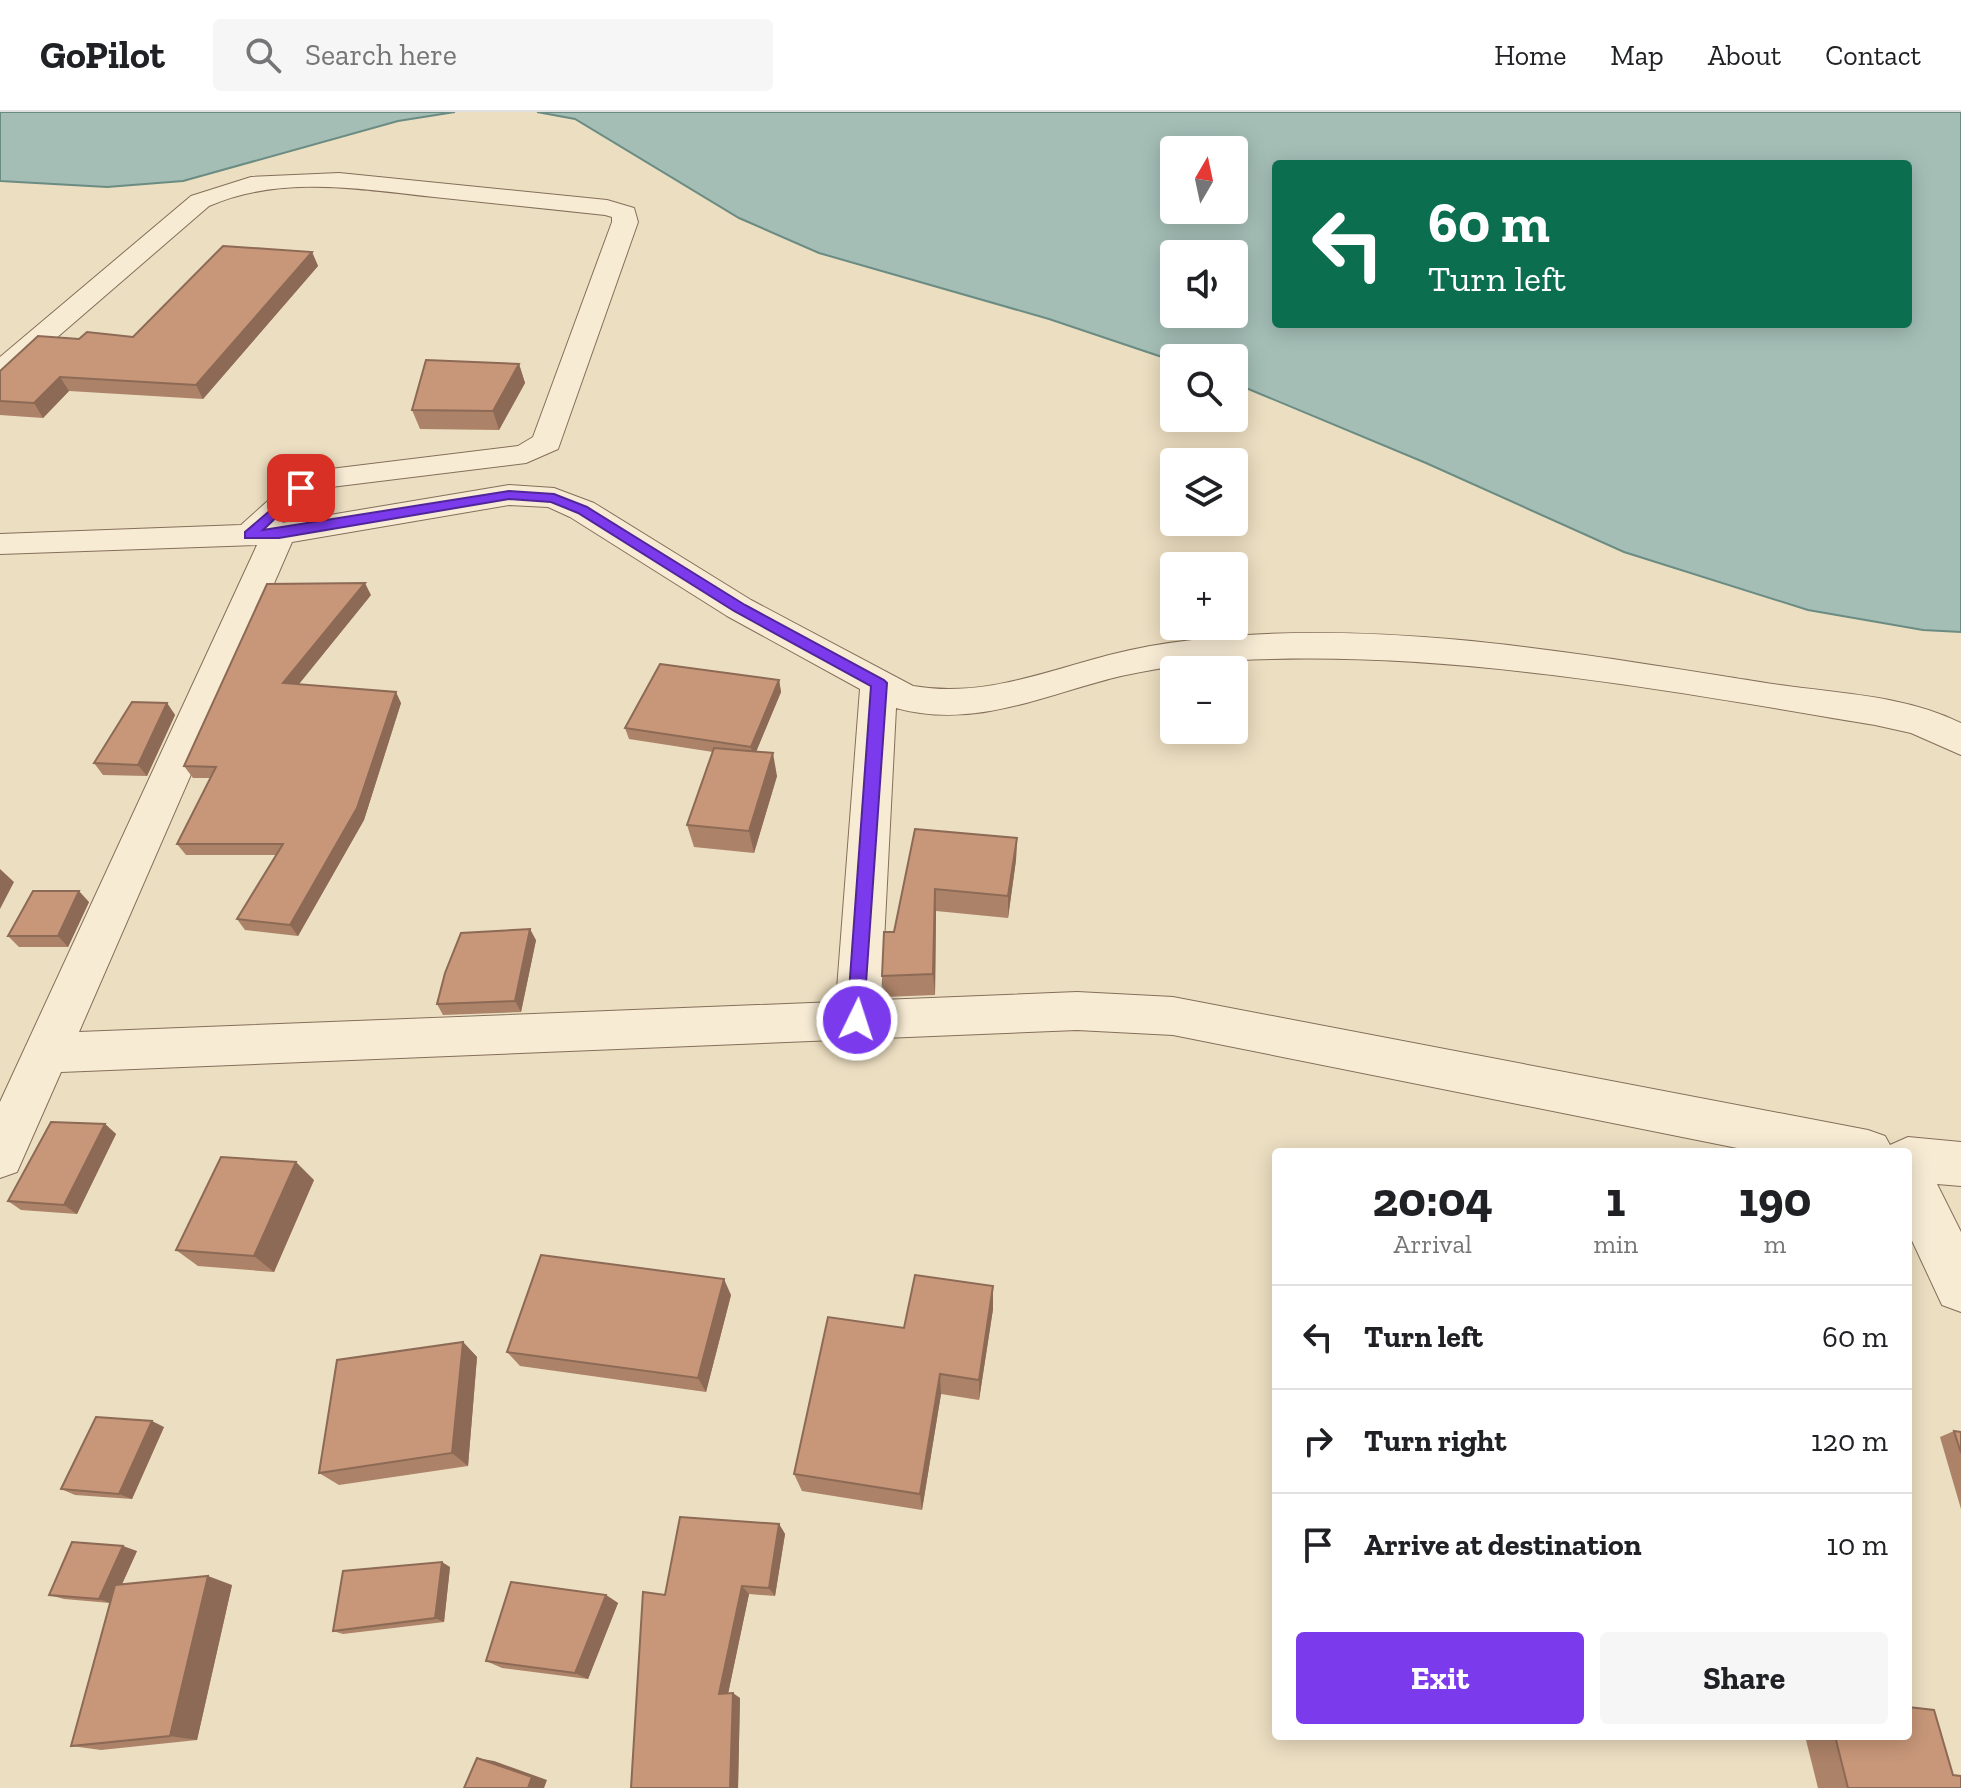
<!DOCTYPE html>
<meta charset="utf-8">
<style>
:root{--surface:#fff;--page:#f6f6f6;--text:#202124;--muted:#757577;--line:#e0e0e0;--accent:#7c3aed}
body{margin:0;font-family:"Zilla Slab",serif;background:var(--page);color:var(--text);height:100vh;display:flex;flex-direction:column;font-size:30px;white-space:nowrap}
*{box-sizing:border-box;margin:0}
p{font-size:26px;color:var(--muted)}
.icon{flex:none;width:44px;height:44px;fill:none;stroke:currentColor;stroke-width:2;stroke-linecap:round;stroke-linejoin:round}
.map{position:relative;flex:1;overflow:hidden}
.details{position:absolute;left:1272px;top:1036px;width:640px;height:592px;display:flex;flex-direction:column;background:var(--surface);border-radius:8px;box-shadow:0 4px 20px #0003}
.details>*{flex:none}
.top-card{position:absolute;left:1272px;top:48px;width:640px;height:168px;border-radius:8px;box-shadow:0 4px 20px #0003;background:#0b6e4f;color:#fff;overflow:hidden}
.needle{width:52px;rotate:9deg}
.tools{position:absolute;left:1160px;top:24px;display:grid;gap:16px}
.tools a{display:grid;place-items:center;width:88px;height:88px;border-radius:8px;background:var(--surface);box-shadow:0 4px 20px #0003;font-size:40px}
.pin{position:absolute;display:grid;place-items:center;width:68px;height:68px;color:#fff;margin:-34px;border-radius:16px;box-shadow:0 4px 12px #0006}
.me{position:absolute;width:88px;margin:-44px;rotate:4deg;stroke-linejoin:round;filter:drop-shadow(0 0 6px #0008)}
.turn{display:flex;align-items:center;gap:28px;height:168px;padding:0 24px;font-size:36px}
.turn .icon{width:104px;height:104px;stroke-width:2.5}
.turn b{display:block;font-size:56px;line-height:68px}
.eta{display:flex;justify-content:space-evenly;align-items:center;height:136px;text-align:center}
.eta b{font-size:48px;font-weight:700;line-height:56px}
.button{display:flex;gap:16px;margin-top:auto;padding:16px 24px}
.button a{flex:1;height:92px;border-radius:8px;background:var(--accent);color:#fff;font-size:32px;font-weight:700;line-height:92px;text-align:center}
.button a+a{background:var(--page);color:var(--text)}
ul{padding:0;list-style:none}
li{display:flex;align-items:center;gap:24px;height:104px;padding:0 24px;border-top:2px solid var(--line)}
li div{flex:1}
li b{display:block;font-size:30px}
li em{font-style:normal}
header{display:flex;align-items:center;gap:48px;box-sizing:border-box;height:112px;padding:0 40px;background:var(--surface);border-bottom:2px solid var(--line)}
header strong{font-size:38px}
nav{display:flex;gap:44px;margin-inline-start:auto;font-size:28px}
.search{width:560px;height:72px;background:var(--page);display:flex;align-items:center;gap:20px;box-sizing:border-box;padding:0 28px;border-radius:8px;color:var(--muted);font-size:30px}
.map>svg:first-child{display:block}
.water{fill:#a4beb6;stroke:#6b8c83;stroke-width:2;fill-rule:evenodd}
.lines{fill:none;stroke-linecap:round;stroke-linejoin:round}
.minor-casing{stroke:#846f5a;stroke-width:2}
.minor{fill:#f7ebd4;fill-rule:evenodd}
.wall{fill:#ac8268}
.shaded-wall{fill:#8c6a55}
.building{fill:#c89779;stroke:#8c6a55;stroke-width:2}
.route{fill:#7c3aed;stroke:#51269a;stroke-width:2}
</style>
<header>
<strong>GoPilot</strong>
<div class="search"><svg class="icon" aria-label="search" viewBox="0 0 24 24"><circle cx="10" cy="10" r="6"/><path d="M15 15l6 6"/></svg>Search here</div>
<nav><a>Home</a><a>Map</a><a>About</a><a>Contact</a></nav>
</header>
<div class="map">
<svg width="1961" height="1676" viewBox="0 0 1961 1676">
<rect width="100%" height="100%" fill="#ecdec1"/>
<path class="water" d="M0,0h455l-57,9 -215,60 -76,6 -107,-6z
M537,0h1424v520l-38,-2 -115,-20 -184,-58 -198,-89 -192,-80v-25h-60v3l-125,-42 -230,-66 -80,-35 -164,-99zM1174,38h60v60h-60zM1276,52h632v160h-632zM1174,142h60v60h-60z"/>
<g class="lines">
<defs>
<path id="minor" d="M339,61l268,27 27,8 4,14 -80,227 -32,14 -195,24 -19,8 -30,28 227,-38 45,3 40,15 157,97 162,86c69,12 131,-14 196,-31 27,-7 55,-12 83,-15 187,-23 389,14 574,43 64,10 136,11 195,40v32l-50,-22 -36,-8c-198,-33 -402,-71 -603,-66 -51,1 -101,6 -151,17 -75,18 -146,54 -225,32l-15,292 196,-8 96,5 695,133 17,6 5,9 18,-8 53,5v44l-24,-2 24,48v80l-19,-7 -34,-73v-80h-151l-584,-117 -96,-5 -1016,42 -44,100 -17,6v-76l257,-557 -257,9v-20l241,-9 49,-44 24,-10 204,-25 15,-9 79,-215v-5l-7,-2c-57,-6 -114,-12 -171,-18 -75,-8 -154,-22 -225,9l-199,172 -10,3v-24l191,-161 60,-19zM509,393l39,2 22,10 157,99 133,73 -24,313 -757,30 213,-490z"/>
</defs>
<use href="#minor" class="minor-casing"/>
<use href="#minor" class="minor"/>
</g>
<path class="wall" d="M312,140l6,14 -115,133 -134,-8 -26,27 -43,-3v-44l79,-32 54,-2z
M519,252l6,19 -26,47 -79,-1 -8,-19z
M371,483l-72,89 102,19 -37,117 -66,116 -53,-6 -8,-11 39,-64h-90l-9,-11 33,-66h-17l-9,-12z
M779,568l2,12 -25,60 21,24 -23,77 -60,-6 -7,-22 26,-73 -84,-13 -4,-11z
M167,591l8,12 -28,61 -44,-1 -9,-12z
M915,717l102,9 -1,22 -8,58 -72,-7 -1,84 -51,2 -2,-21 12,-44z
M89,790l-21,45h-49l-11,-11z
M536,828l-15,72 -78,3 -6,-11z
M105,1012l11,10 -39,80 -56,-4 -13,-9z
M314,1068l-40,92 -76,-6 -22,-16z
M993,1174v23l-14,91 -38,-6 -19,116 -120,-19 -8,-17 110,-146z
M731,1183l-25,97 -186,-26 -13,-14z
M463,1230l14,15 -9,109 -129,19 -20,-12z
M164,1315l-32,72 -57,-4 -14,-6z
M1954,1319l7,1v77l-21,-72z
M779,1412l6,10 -10,62 -26,-2 -21,99 12,5 -2,90h-107l34,-193z
M137,1439l-15,33 110,1 -35,155 -96,10 -30,-4 39,-143 -46,-4 -15,-4z
M450,1455l-6,55 -101,12 -10,-3z
M606,1483l12,8 -30,76 -86,-11 -16,-7z
M1805,1624h103l45,39 8,13h-143z"/>
<path class="shaded-wall" d="M312,140l6,14 -115,133 -7,-14z
M519,252l6,19 -26,47 -6,-19z
M60,265l9,14 -26,27 -9,-15z
M365,471l6,12 -81,100 -7,-12z
M779,568l2,12 -28,67 -2,-12z
M396,580l5,11 -37,117 -66,116 -8,-11z
M167,591l8,12 -28,61 -9,-11z
M773,641l4,23 -23,77 -5,-22z
M1017,726l-1,22 -8,58v-22z
M0,757l14,13 -14,27z
M935,777l1,22 -1,84 -2,-21z
M79,779l10,11 -21,45 -10,-11z
M530,817l6,11 -15,72 -6,-11z
M105,1012l11,10 -39,80 -13,-9z
M296,1050l18,18 -40,92 -20,-16z
M724,1167l7,16 -25,97 -8,-14z
M993,1174v23l-14,91v-20z
M463,1230l14,15 -9,109 -16,-13z
M940,1262l1,20 -19,116 -2,-16z
M152,1309l12,6 -32,72 -13,-5z
M779,1412l6,10 -10,62 -6,-8z
M123,1434l14,5 -24,53 -14,-5z
M442,1450l8,5 -6,55 -9,-4z
M208,1464l24,9 -35,155 -27,-4z
M742,1474l7,8 -22,105 -8,-5z
M606,1483l12,8 -30,76 -13,-6z
M733,1581l7,5 -2,90h-8z
M477,1646l17,3 53,19 -3,8h-16z"/>
<path class="building" d="M223,134l89,6 -116,133 -136,-8 -26,26 -34,-2v-30l38,-35 41,3 8,-7 46,5z
M426,248l93,4 -26,47 -81,-1z
M365,471l-82,100 113,9 -39,116 -67,117 -53,-6 46,-75h-106l39,-77 -32,-1 83,-182z
M660,552l119,16 -28,67 -126,-19z
M132,590l35,1 -29,62 -44,-2z
M714,636l59,5 -24,78 -62,-6z
M915,717l102,9 -9,58 -73,-7 -2,85 -51,2 2,-44h10z
M33,779h46l-21,45h-50z
M530,817l-15,72 -78,3 8,-31 16,-40z
M51,1010l54,2 -41,81 -56,-4z
M221,1045l75,5 -42,94 -78,-6z
M541,1143l183,24 -26,99 -191,-26z
M915,1163l78,11 -14,94 -39,-6 -20,120 -126,-20 34,-157 76,11z
M463,1230l-11,111 -133,20 18,-113z
M96,1305l56,4 -33,73 -58,-5z
M1954,1319l7,1v21z
M680,1405l99,7 -10,64 -27,-2 -23,108 14,-1 -3,95h-99l12,-196 22,3z
M72,1430l51,4 -24,53 -50,-4z
M442,1450l-7,56 -102,13 10,-60z
M208,1464l-38,160 -99,10 44,-161z
M511,1470l95,13 -31,78 -89,-12z
M1908,1595l26,3 19,65 8,1v12h-113l-13,-52h73z
M477,1646l55,19 -4,11h-64z"/>
<path class="route" d="M301,372l4,1v5l-42,40 246,-39 45,3 33,13 158,98 139,75 3,3 -24,343h-13l-3,-6 24,-334 -137,-75 -156,-98 -27,-11 -42,-3 -230,39h-34v-6z"/>
</svg>
<div class="tools">
<a><svg class="needle" viewBox="-14 -14 28 28"><path d="M0-13l5 13h-10z" fill="#e53935"/><path d="M0 13l5-13h-10z" fill="#757577"/></svg></a>
<a><svg class="icon" aria-label="sound" viewBox="0 0 24 24"><path d="M4 9h4l5-4v14l-5-4H4zM17 9q2 3 0 6"/></svg></a>
<a><svg class="icon" aria-label="search" viewBox="0 0 24 24"><circle cx="10" cy="10" r="6"/><path d="M15 15l6 6"/></svg></a>
<a><svg class="icon" aria-label="layers" viewBox="0 0 24 24"><path d="M12 4l9 5-9 5-9-5zM3 14l9 5 9-5"/></svg></a>
<a>+</a>
<a>−</a>
</div>
<div class="pin" style="left:301px;top:376px;background:#d93025"><svg class="icon" aria-label="arrive" viewBox="0 0 24 24"><path d="M6 21V4h12l-3 4 3 4H6"/></svg></div>
<svg class="me" style="left:857px;top:908px" viewBox="-20 -20 40 40"><circle r="17" fill="#7c3aed" stroke="#fff" stroke-width="3"/><path d="M0-11L8 9 0 5-8 9z" fill="#fff"/></svg>
<div class="top-card">
<div class="turn"><svg class="icon" aria-label="left" viewBox="0 0 24 24"><path d="M17 20v-9H6M10 6l-5 5 5 5"/></svg><div><b>60 m</b>Turn left</div></div>
</div>
<section class="details">
<div class="eta">
<div><b>20:04</b><p>Arrival</p></div>
<div><b>1</b><p>min</p></div>
<div><b>190</b><p>m</p></div>
</div>
<ul>
<li><svg class="icon" aria-label="left" viewBox="0 0 24 24"><path d="M17 20v-9H6M10 6l-5 5 5 5"/></svg><div><b>Turn left</b></div><em>60 m</em></li>
<li><svg class="icon" aria-label="right" viewBox="0 0 24 24"><path d="M7 20v-9h11M14 6l5 5-5 5"/></svg><div><b>Turn right</b></div><em>120 m</em></li>
<li><svg class="icon" aria-label="arrive" viewBox="0 0 24 24"><path d="M6 21V4h12l-3 4 3 4H6"/></svg><div><b>Arrive at destination</b></div><em>10 m</em></li>
</ul>
<div class="button"><a>Exit</a><a>Share</a></div>
</section>
</div>
